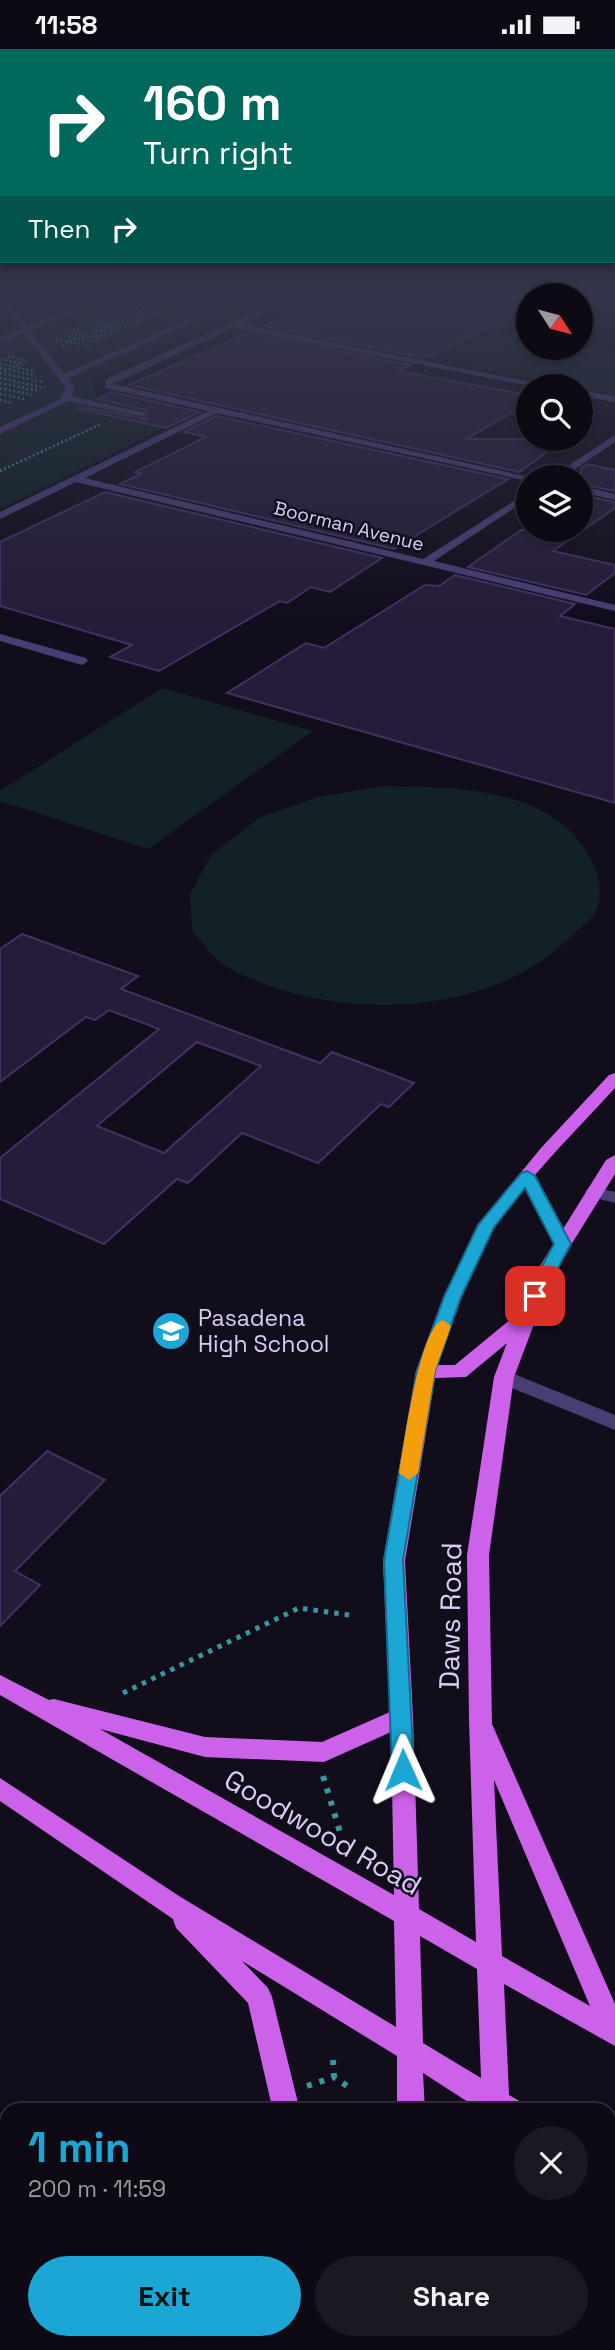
<!DOCTYPE html>
<meta charset="utf-8">
<style>
:root{--surface:#0e0a14;--page:#1c1822;--text:#f1f3f6;--muted:#9b9aa0;--line:#2e2b34;--accent:#1ca6d6}
body{margin:0;font-family:"Space Grotesk",sans-serif;background:var(--page);color:var(--text);height:100vh;display:flex;flex-direction:column;font-size:26px;white-space:nowrap}
*{box-sizing:border-box;margin:0}
p{font-size:23px;color:var(--muted)}
.icon{flex:none;width:38px;height:38px;fill:none;stroke:currentColor;stroke-width:2;stroke-linecap:round;stroke-linejoin:round}
.map{position:relative;flex:1;overflow:hidden}
.drawer{position:absolute;left:0px;top:2054px;width:616px;height:247px;display:flex;flex-direction:column;background:var(--surface);border-radius:21px 21px 0 0;box-shadow:0 4px 10px #0003,0 0 0 2px var(--line)}
.drawer>*{flex:none}
.guide{position:absolute;left:0px;top:0px;width:616px;height:214px;box-shadow:0 4px 10px #0003,0 0 0 2px var(--line);background:#00695c;color:#fff;overflow:hidden}
.needle{width:46px;rotate:126deg}
.controls{position:absolute;left:516px;top:234px;display:grid;gap:14px}
.controls a{display:grid;place-items:center;width:77px;height:77px;border-radius:50%;background:var(--surface);box-shadow:0 4px 10px #0003,0 0 0 2px var(--line);font-size:35px}
.pin{position:absolute;display:grid;place-items:center;width:60px;height:60px;color:#fff;margin:-30px;border-radius:14px;box-shadow:0 4px 10px #0006}
.me{position:absolute;width:77px;margin:-38px;rotate:359deg;stroke-linejoin:round;filter:drop-shadow(0 0 5px #0008)}
.turn{display:flex;align-items:center;gap:24px;height:147px;padding:0 28px;font-size:32px}
.turn .icon{width:91px;height:91px;stroke-width:2.5}
.turn b{display:block;font-size:49px;line-height:60px}
.then{display:flex;align-items:center;height:66px;padding:0 28px;background:#0003;gap:14px;font-size:26px}
.round{display:grid;place-items:center;flex:none;width:74px;height:74px;border-radius:37px;background:var(--page)}
.overview{display:flex;align-items:center;justify-content:space-between;height:119px;padding:0 28px}
h1{font-size:42px;font-weight:800;line-height:52px;color:var(--accent)}
.button{display:flex;gap:14px;margin-top:auto;padding:14px 28px}
.button a{flex:1;height:80px;border-radius:42px;background:var(--accent);color:#111;font-size:28px;font-weight:800;line-height:80px;text-align:center}
.button a+a{background:var(--page);color:var(--text)}
.status{display:flex;justify-content:space-between;align-items:center;height:49px;padding:0 35px;background:var(--surface);direction:ltr}
.status svg{height:19px;fill:currentColor}
.map>svg:first-child{display:block}
.green{fill:#112124}
.building{fill:#261c39;stroke:#423162;stroke-width:2;fill-rule:evenodd}
.lines{fill:none;stroke-linecap:round;stroke-linejoin:round}
.path-far2{stroke:#3b959e;stroke-width:2.5;stroke-dasharray:2 2.5;stroke-linecap:butt}
.path-far1{stroke:#3b959e;stroke-width:5;stroke-dasharray:4.5 6;stroke-linecap:butt}
.path{stroke:#3b959e;stroke-width:6;stroke-dasharray:5 8;stroke-linecap:butt}
.minor{fill:#483e74;fill-rule:evenodd}
.major{fill:#cc62ea;fill-rule:evenodd}
.route{fill:#1ca6d6;stroke:#126c8b;stroke-width:2}
.slow{fill:#f59e0b}
.labels{text-anchor:middle;dominant-baseline:central;stroke-width:5;stroke-linejoin:round;paint-order:stroke}
.far-street-label{font-size:19px;fill:#d9cdf8;stroke:#120d1b}
.poi-label{font-size:23px;fill:#d9cdf8;stroke:#120d1b;text-anchor:start}
.near-street-label{font-size:28px;fill:#d9cdf8;stroke:#120d1b}
</style>
<div class="status"><b>11:58</b><svg viewBox="0 0 49 12"><path d="M0 12V9h3v3zM5 12V6h3v6zM10 12V3h3v9zM15 12V0h3v12zM26 1h20v11H26zM47 4h2v5h-2z"/></svg></div>
<div class="map">
<svg width="615" height="2301" viewBox="0 0 615 2301">
<rect width="100%" height="100%" fill="#120d1b"/>
<path class="green" d="M0,246h283l-190,85 5,20 85,19 -183,90z
M511,284l17,4v11l53,-2 34,6v43l-189,-37 44,-23z
M162,639l151,43 -165,118 -148,-48v-10z
M382,737c73,1 176,0 211,78 7,15 11,35 1,50 -6,10 -19,18 -27,26 -83,80 -239,82 -338,28 -14,-7 -26,-25 -37,-37l-2,-37 21,-39 49,-38 58,-20z"/>
<path class="building" d="M328,246h143l53,6 -27,28 -9,-1 -64,30 -159,-32z
M248,284l162,32 -11,6 129,24v8l-62,36h99l-46,33 -390,-87z
M112,343l88,20 -34,16 -87,-19 4,-2 64,12 -1,-9 -48,-11z
M217,367l291,63 -114,70 -274,-65 21,-10 -6,-2 71,-35 -22,-5z
M587,415l28,6v21l-34,-7v-16z
M105,443l277,66 -52,34 -19,-5 -24,16 -7,-2 -121,70 -49,-14 22,-12 -132,-39v-64z
M581,446l34,7v6l-62,43 62,14v8l-29,22 -118,-28 53,-37h60z
M455,526l120,29 -15,12 55,13v174l-388,-110 79,-50 18,5 101,-63 14,1z
M22,885l116,42 -17,13 199,74 12,-11 82,31 -25,24 -8,-3 -63,59 -76,-30 -54,50 -11,-4 -73,65 -104,-45v-41l159,-129 -50,-19 -14,10 -9,-3 -86,65v-133zM197,993l64,24 -97,87 -67,-27z
M47,1402l58,29 -90,91 25,14 -40,41v-130z"/>
<g class="lines">
<path class="path-far2" d="M26,246l23,5
M127,246l54,11
M149,246l38,8
M168,246l25,5
M188,246l11,2
M508,246l20,3
M581,248l5,-2
M24,250l19,3
M128,250l47,9
M126,253l42,9
M123,257l39,8
M120,260l36,7
M112,263l36,7
M106,266l36,7
M100,269l36,7
M93,272l36,7
M87,274l36,8
M79,277l36,8
M73,280l36,8
M66,283l36,7
M60,286l36,7
M56,290l33,7
M62,297l121,-51
M8,307l18,4
M1,310l19,4
M0,315l33,7
M0,319l36,8
M0,324l28,-12
M0,324l43,9
M0,329l45,10
M0,334l39,8
M0,339l32,7
M0,345l24,5
M0,351l13,3
M0,422l101,-47"/>
<path class="path-far1" d="M123,1644l176,-85 50,7"/>
<path class="path" d="M323,1727l17,56
M333,2011l1,17
M307,2037l27,-9 16,11"/>
<path class="minor" d="M103,246h12l-85,36 34,43 179,-79h11l-186,83 7,10 -4,8 74,17v4l-77,-16 -68,33v-7l59,-27 7,-12 -42,-55 -24,10v-6l20,-8 -20,-26v-7l27,30z
M292,246h11l-61,29 313,63h-19l-302,-59 -121,56 420,94h-5v3l-311,-68 -132,65 338,81 105,-67v7l-94,62 181,44v6l-539,-129 -76,37v-7l208,-101 -103,-23 1,-9z
M581,341l34,6v6l-34,-6z
M615,386v7l-53,36h-12z
M581,437l34,8v6l-34,-8z
M0,585l86,24 2,3 -6,4 -82,-24z
M527,1122l9,5 36,68 -3,4 -6,2 -9,-6 -36,-68z
M594,1138l21,5v11l-27,-7 -3,-4 3,-4z
M504,1321l111,45v15l-118,-48 -3,-5 3,-5z"/>
<path class="major" d="M615,1024v15c-40,44 -86,88 -119,138 -25,36 -43,97 -58,139h17l62,-51 18,-40 71,-114 9,-5v19l-62,100 -39,103 -25,178 3,169 123,280v42l-111,-62 5,111 12,7 3,9h-42l-59,-38 2,38h-28v-55l-155,-95 26,27 4,9 28,114h-27l-25,-108 -72,-75 -3,-9 -173,-118v-23l179,118 217,131 -2,-106 -394,-226v-20l49,25 5,-1 151,38 117,5 68,-30 -7,-151 33,-190 28,-74 37,-76 60,-73 68,-73zM507,1294l-13,34 -27,178 2,164 7,223 -57,-33 -6,-192 -8,-156 30,-183 31,-1zM100,1680l105,28 119,5 67,-30 3,163zM494,1731l96,226 -88,-50zM420,1887l57,33 4,109 -58,-35z
M609,2102l6,3v29l-6,-3z
M609,2231h6v28h-6z
M309,2294h30l1,7h-30z
M403,2294h30l1,7h-30z
M509,2294h33l-3,7h-33z"/>
</g>
<linearGradient id="sky" x2="0" y2="1"><stop stop-color="#0a070f"/><stop offset="0.43" stop-color="#33354a"/><stop offset="1" stop-color="#33354a" stop-opacity="0"/></linearGradient>
<rect width="615" height="568" fill="url(#sky)"/>
<path class="route" d="M527,1122l8,5 36,68 -30,55h-12l-3,-3 28,-52 -29,-56 -31,39 -33,70 -26,74 -32,189 11,210 -3,6 -8,3 -8,-3 -3,-6 -8,-210 33,-189 27,-74 34,-72 43,-52z"/>
<path class="slow" d="M443,1271l8,6 -16,45 -17,102 -9,7 -10,-7c5,-26 20,-147 44,-153z"/>
<defs>
<symbol id="school-disc" viewBox="-11 -11 22 22"><circle r="9.5" fill="#1ca6d6" stroke="#120d1b"/><path d="M0-5L7-2L0 1L-7-2ZM-4 1L0 2.5L4 1V4Q0 6-4 4Z" fill="#fff"/></symbol>
</defs>
<g fill-rule="evenodd">
<use href="#school-disc" x="149" y="1260" width="44" height="44"/>
</g>
<g class="labels">
<g class="far-street-label">
<text transform="translate(349 477) rotate(14)">Boorman Avenue</text>
</g>
<g class="poi-label">
<text x="198" y="1269">Pasadena<tspan x="198" dy="26">High School</tspan></text>
</g>
<g class="near-street-label">
<text transform="translate(450 1567) rotate(-89)">Daws Road</text>
<text transform="translate(323 1783) rotate(30)">Goodwood Road</text>
</g>
</g>
</svg>
<div class="controls">
<a><svg class="needle" viewBox="-14 -14 28 28"><path d="M0-13l5 13h-10z" fill="#e53935"/><path d="M0 13l5-13h-10z" fill="#9b9aa0"/></svg></a>
<a><svg class="icon" aria-label="search" viewBox="0 0 24 24"><circle cx="10" cy="10" r="6"/><path d="M15 15l6 6"/></svg></a>
<a><svg class="icon" aria-label="layers" viewBox="0 0 24 24"><path d="M12 4l9 5-9 5-9-5zM3 14l9 5 9-5"/></svg></a>
</div>
<div class="pin" style="left:535px;top:1247px;background:#d93025"><svg class="icon" aria-label="arrive" viewBox="0 0 24 24"><path d="M6 21V4h12l-3 4 3 4H6"/></svg></div>
<svg class="me" style="left:403px;top:1721px" viewBox="-20 -20 40 40"><path d="M0-17L14 15 0 8-14 15z" fill="#1ca6d6" stroke="#fff" stroke-width="4"/></svg>
<div class="guide">
<div class="turn"><svg class="icon" aria-label="right" viewBox="0 0 24 24"><path d="M7 20v-9h11M14 6l5 5-5 5"/></svg><div><b>160 m</b>Turn right</div></div>
<div class="then">Then<svg class="icon" aria-label="right" viewBox="0 0 24 24"><path d="M7 20v-9h11M14 6l5 5-5 5"/></svg></div>
</div>
<section class="drawer">
<div class="overview"><div><h1>1 min</h1><p>200 m · 11:59</p></div><a class="round"><svg class="icon" aria-label="close" viewBox="0 0 24 24"><path d="M6 6l12 12M18 6L6 18"/></svg></a></div>
<div class="button"><a>Exit</a><a>Share</a></div>
</section>
</div>
